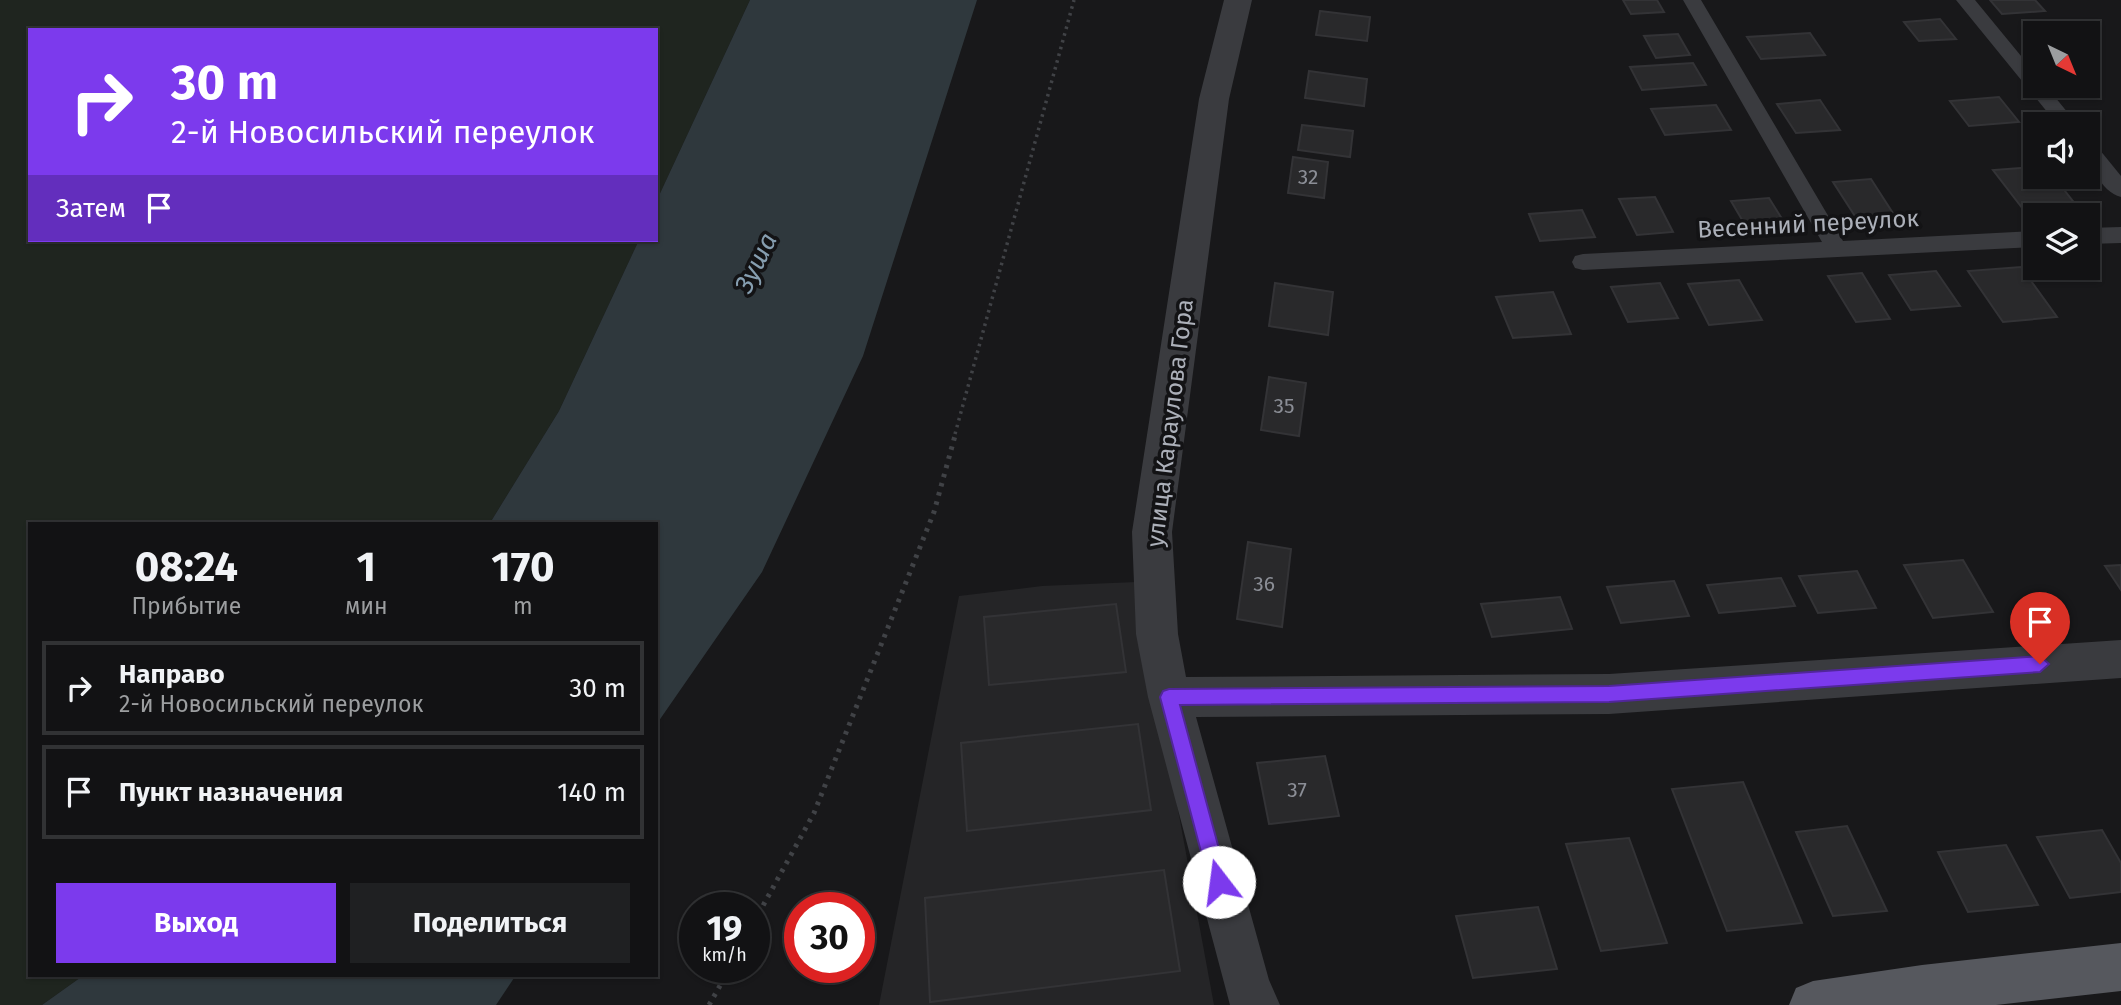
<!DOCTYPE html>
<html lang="ru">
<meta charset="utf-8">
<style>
:root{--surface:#121214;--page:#1f2022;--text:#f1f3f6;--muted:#9c9ea0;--line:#313234;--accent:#7c3aed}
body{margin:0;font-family:"Fira Sans",sans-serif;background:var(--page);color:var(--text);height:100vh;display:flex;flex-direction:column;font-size:26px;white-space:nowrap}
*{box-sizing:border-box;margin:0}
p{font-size:23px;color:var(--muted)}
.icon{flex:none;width:38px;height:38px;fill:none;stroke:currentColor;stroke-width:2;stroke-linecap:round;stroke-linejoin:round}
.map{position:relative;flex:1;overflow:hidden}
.side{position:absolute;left:28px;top:522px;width:630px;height:455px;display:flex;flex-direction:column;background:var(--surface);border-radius:0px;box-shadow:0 2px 5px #0004,0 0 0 2px var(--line)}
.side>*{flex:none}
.top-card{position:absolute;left:28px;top:28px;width:630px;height:214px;border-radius:0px;box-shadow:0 2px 5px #0004,0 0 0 2px var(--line);background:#7c3aed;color:#fff;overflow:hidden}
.needle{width:46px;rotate:137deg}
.tools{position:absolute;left:2023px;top:21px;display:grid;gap:14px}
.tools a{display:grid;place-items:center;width:77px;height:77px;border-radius:0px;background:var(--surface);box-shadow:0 2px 5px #0004,0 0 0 2px var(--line);font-size:35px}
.speed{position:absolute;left:679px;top:892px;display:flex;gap:14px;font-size:35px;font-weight:700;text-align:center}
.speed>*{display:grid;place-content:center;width:91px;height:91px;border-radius:50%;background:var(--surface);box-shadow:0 2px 5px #0004,0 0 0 2px var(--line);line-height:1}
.speed small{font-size:18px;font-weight:400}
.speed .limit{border:10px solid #d22;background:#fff;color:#111}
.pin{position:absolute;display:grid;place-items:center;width:60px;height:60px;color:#fff;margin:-72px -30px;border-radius:50% 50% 50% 0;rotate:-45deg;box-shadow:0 0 7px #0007}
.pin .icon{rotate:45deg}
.me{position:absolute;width:77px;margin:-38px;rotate:345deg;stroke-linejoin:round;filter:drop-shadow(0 0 5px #0008)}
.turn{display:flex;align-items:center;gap:24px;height:147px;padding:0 28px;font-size:32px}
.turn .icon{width:91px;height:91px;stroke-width:2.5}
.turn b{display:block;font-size:49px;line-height:60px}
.then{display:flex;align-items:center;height:66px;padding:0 28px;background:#0003;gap:14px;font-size:26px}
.eta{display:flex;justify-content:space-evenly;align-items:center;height:119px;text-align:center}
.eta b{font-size:42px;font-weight:700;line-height:49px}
.button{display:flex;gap:14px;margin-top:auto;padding:14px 28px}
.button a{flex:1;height:80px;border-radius:0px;background:var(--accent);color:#fff;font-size:28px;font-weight:700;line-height:80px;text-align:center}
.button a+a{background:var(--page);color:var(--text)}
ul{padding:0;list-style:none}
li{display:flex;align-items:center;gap:21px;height:94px;margin:0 14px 10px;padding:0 14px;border:4px solid var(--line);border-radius:0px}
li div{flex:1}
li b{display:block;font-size:26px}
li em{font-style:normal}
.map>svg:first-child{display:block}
.built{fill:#252527}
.green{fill:#1f251f}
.water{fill:#2f383d}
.building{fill:#29292b;stroke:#333336;stroke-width:2}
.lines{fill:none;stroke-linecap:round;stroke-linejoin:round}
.path-far1{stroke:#404246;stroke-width:3.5;stroke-dasharray:2.5 4.5;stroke-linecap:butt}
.path{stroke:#404246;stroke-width:5;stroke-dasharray:3.5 6;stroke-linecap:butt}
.lane{fill:#3a3b3f;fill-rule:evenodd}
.street{fill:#3a3b3f;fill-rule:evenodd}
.primary{fill:#56585e;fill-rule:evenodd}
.route{fill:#7c3aed;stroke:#51269a;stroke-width:2}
.labels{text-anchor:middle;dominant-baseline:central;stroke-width:7;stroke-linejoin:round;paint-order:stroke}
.number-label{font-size:21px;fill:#8b8e96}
.street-label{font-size:24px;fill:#acb0b9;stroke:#131315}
.water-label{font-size:26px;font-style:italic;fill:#869eb0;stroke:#131315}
</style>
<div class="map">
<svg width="2121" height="1005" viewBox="0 0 2121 1005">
<rect width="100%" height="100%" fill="#18181a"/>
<path class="built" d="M1136,582l78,423h-335l80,-409 83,-10z"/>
<path class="green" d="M0,0h750l-94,202v-172h-626v210h609l-80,171 -69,112h-460v452h54l-42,30h-42z"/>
<path class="water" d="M750,0h227l-114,356 -101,216 -106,153v-202h-166l69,-112 80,-171h17v-38z
M84,975h432l-20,30h-454z"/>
<path class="building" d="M1623,0h34l7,12 -33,2z
M1990,0h45l10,11 -43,3z
M1320,11l50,6 -3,24 -51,-6z
M1940,19l16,20 -37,2 -15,-19z
M1810,33l15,22 -64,4 -14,-22z
M1678,34l12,21 -34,3 -12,-22z
M1693,63l13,22 -64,5 -12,-23z
M1309,71l58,8 -3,27 -59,-8z
M1999,97l20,25 -50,4 -19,-25z
M1820,100l20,30 -44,3 -19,-29z
M1716,105l15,25 -66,5 -14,-26z
M1302,125l51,6 -3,26 -52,-7z
M1293,157l35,5 -4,36 -36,-5z
M2035,167v10h19l25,32 -53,4 -33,-43z
M1871,179l27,42 -38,3 -27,-42z
M1655,197l18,35 -36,3 -18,-36z
M1769,198l18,29 -39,3 -17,-29z
M1582,210l13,27 -55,4 -11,-27z
M2021,267l36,50 -54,5 -35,-51z
M1936,271l24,35 -49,4 -22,-35z
M1862,273l28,46 -34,3 -28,-46z
M1739,280l23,40 -53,5 -21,-41z
M1275,283l58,9 -5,43 -59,-9z
M1660,283l18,35 -50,4 -17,-35z
M1553,292l18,42 -58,4 -17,-41z
M1269,377l37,6 -7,53 -38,-6z
M1248,542l43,7 -9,78 -45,-8z
M1963,560l30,52 -60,6 -29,-53z
M2121,565v25l-16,-24z
M1857,571l19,37 -58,5 -19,-37z
M1781,578l14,28 -76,7 -12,-28z
M1674,581l15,35 -68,7 -14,-36z
M1560,597l12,32 -80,8 -11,-33z
M1116,604l10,68 -137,13 -5,-68z
M1138,724l13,86 -184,21 -6,-88z
M1325,756l14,60 -70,8 -12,-61z
M1743,782l59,141 -75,8 -55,-142z
M1847,826l40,85 -54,5 -37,-84z
M2102,830l19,33v29l-51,6 -33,-61z
M1629,838l38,105 -66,8 -35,-107z
M2006,845l32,60 -70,7 -30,-60z
M1164,870l16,101 -250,31 -5,-104z
M1538,907l19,62 -84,9 -17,-62z"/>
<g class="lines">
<path class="path-far1" d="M955,434l119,-434"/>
<path class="path" d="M754,922l60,-109 120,-301 22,-80
M709,1005l21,-37"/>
<path class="lane" d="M1683,0h18l142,241 192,-10v16l-452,23 -8,-2 -3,-6 3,-6 8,-2 239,-12z
M1956,0h19l60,73v13h11l31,38h-20z
M2088,142l7,2 26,32v21c-21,-6 -34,-35 -33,-55z
M2121,227v16l-33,1v-16z"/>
<path class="street" d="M1224,0h28l-23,99 -57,433 6,102 8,43 423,-3 512,-34v38l-512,36 -413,3 73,263 11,25h-50l-82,-308 -12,-63 -4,-102 67,-433z"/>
<path class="primary" d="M2121,943v48l-125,14h-207l7,-17 17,-7 109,-16z"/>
</g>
<path class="route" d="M2040,656l9,8 -9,8 -431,30 -429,3 48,177 -2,7 -7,3 -7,-3 -3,-7 -49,-185 3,-6 6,-2 440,-3z"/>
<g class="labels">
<g class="number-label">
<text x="1308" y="177">32</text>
<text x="1284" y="406">35</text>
<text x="1264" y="584">36</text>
<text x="1297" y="790">37</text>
</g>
<g class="street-label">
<text transform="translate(1808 224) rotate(-3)">Весенний переулок</text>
<text transform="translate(1170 423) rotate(-83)">улица Караулова Гора</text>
</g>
<g class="water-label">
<text transform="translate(756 263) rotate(-64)">Зуша</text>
</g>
</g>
</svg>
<div class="tools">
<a><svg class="needle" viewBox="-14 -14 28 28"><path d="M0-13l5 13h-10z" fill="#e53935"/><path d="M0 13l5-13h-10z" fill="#9c9ea0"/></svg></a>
<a><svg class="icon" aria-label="sound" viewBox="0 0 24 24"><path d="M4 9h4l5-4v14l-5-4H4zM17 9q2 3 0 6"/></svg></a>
<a><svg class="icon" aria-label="layers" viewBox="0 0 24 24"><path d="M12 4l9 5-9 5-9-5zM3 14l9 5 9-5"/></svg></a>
</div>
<div class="speed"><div>19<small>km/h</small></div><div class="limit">30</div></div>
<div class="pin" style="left:2040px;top:664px;background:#d93025"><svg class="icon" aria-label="arrive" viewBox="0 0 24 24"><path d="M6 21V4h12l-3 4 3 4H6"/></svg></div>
<svg class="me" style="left:1219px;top:882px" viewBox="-20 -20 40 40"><circle r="19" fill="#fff"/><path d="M0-13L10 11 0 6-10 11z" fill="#7c3aed"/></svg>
<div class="top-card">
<div class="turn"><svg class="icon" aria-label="right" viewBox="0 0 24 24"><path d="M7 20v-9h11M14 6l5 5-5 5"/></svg><div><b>30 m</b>2-й Новосильский переулок</div></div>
<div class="then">Затем<svg class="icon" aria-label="arrive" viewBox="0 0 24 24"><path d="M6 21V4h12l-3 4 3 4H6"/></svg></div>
</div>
<section class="side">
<div class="eta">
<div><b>08:24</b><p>Прибытие</p></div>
<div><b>1</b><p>мин</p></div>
<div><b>170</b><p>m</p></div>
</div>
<ul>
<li><svg class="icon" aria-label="right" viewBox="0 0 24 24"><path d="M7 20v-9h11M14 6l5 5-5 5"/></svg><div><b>Направо</b><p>2-й Новосильский переулок</p></div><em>30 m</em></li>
<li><svg class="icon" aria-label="arrive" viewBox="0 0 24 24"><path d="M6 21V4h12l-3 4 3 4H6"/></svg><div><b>Пункт назначения</b></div><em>140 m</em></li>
</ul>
<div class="button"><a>Выход</a><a>Поделиться</a></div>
</section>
</div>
